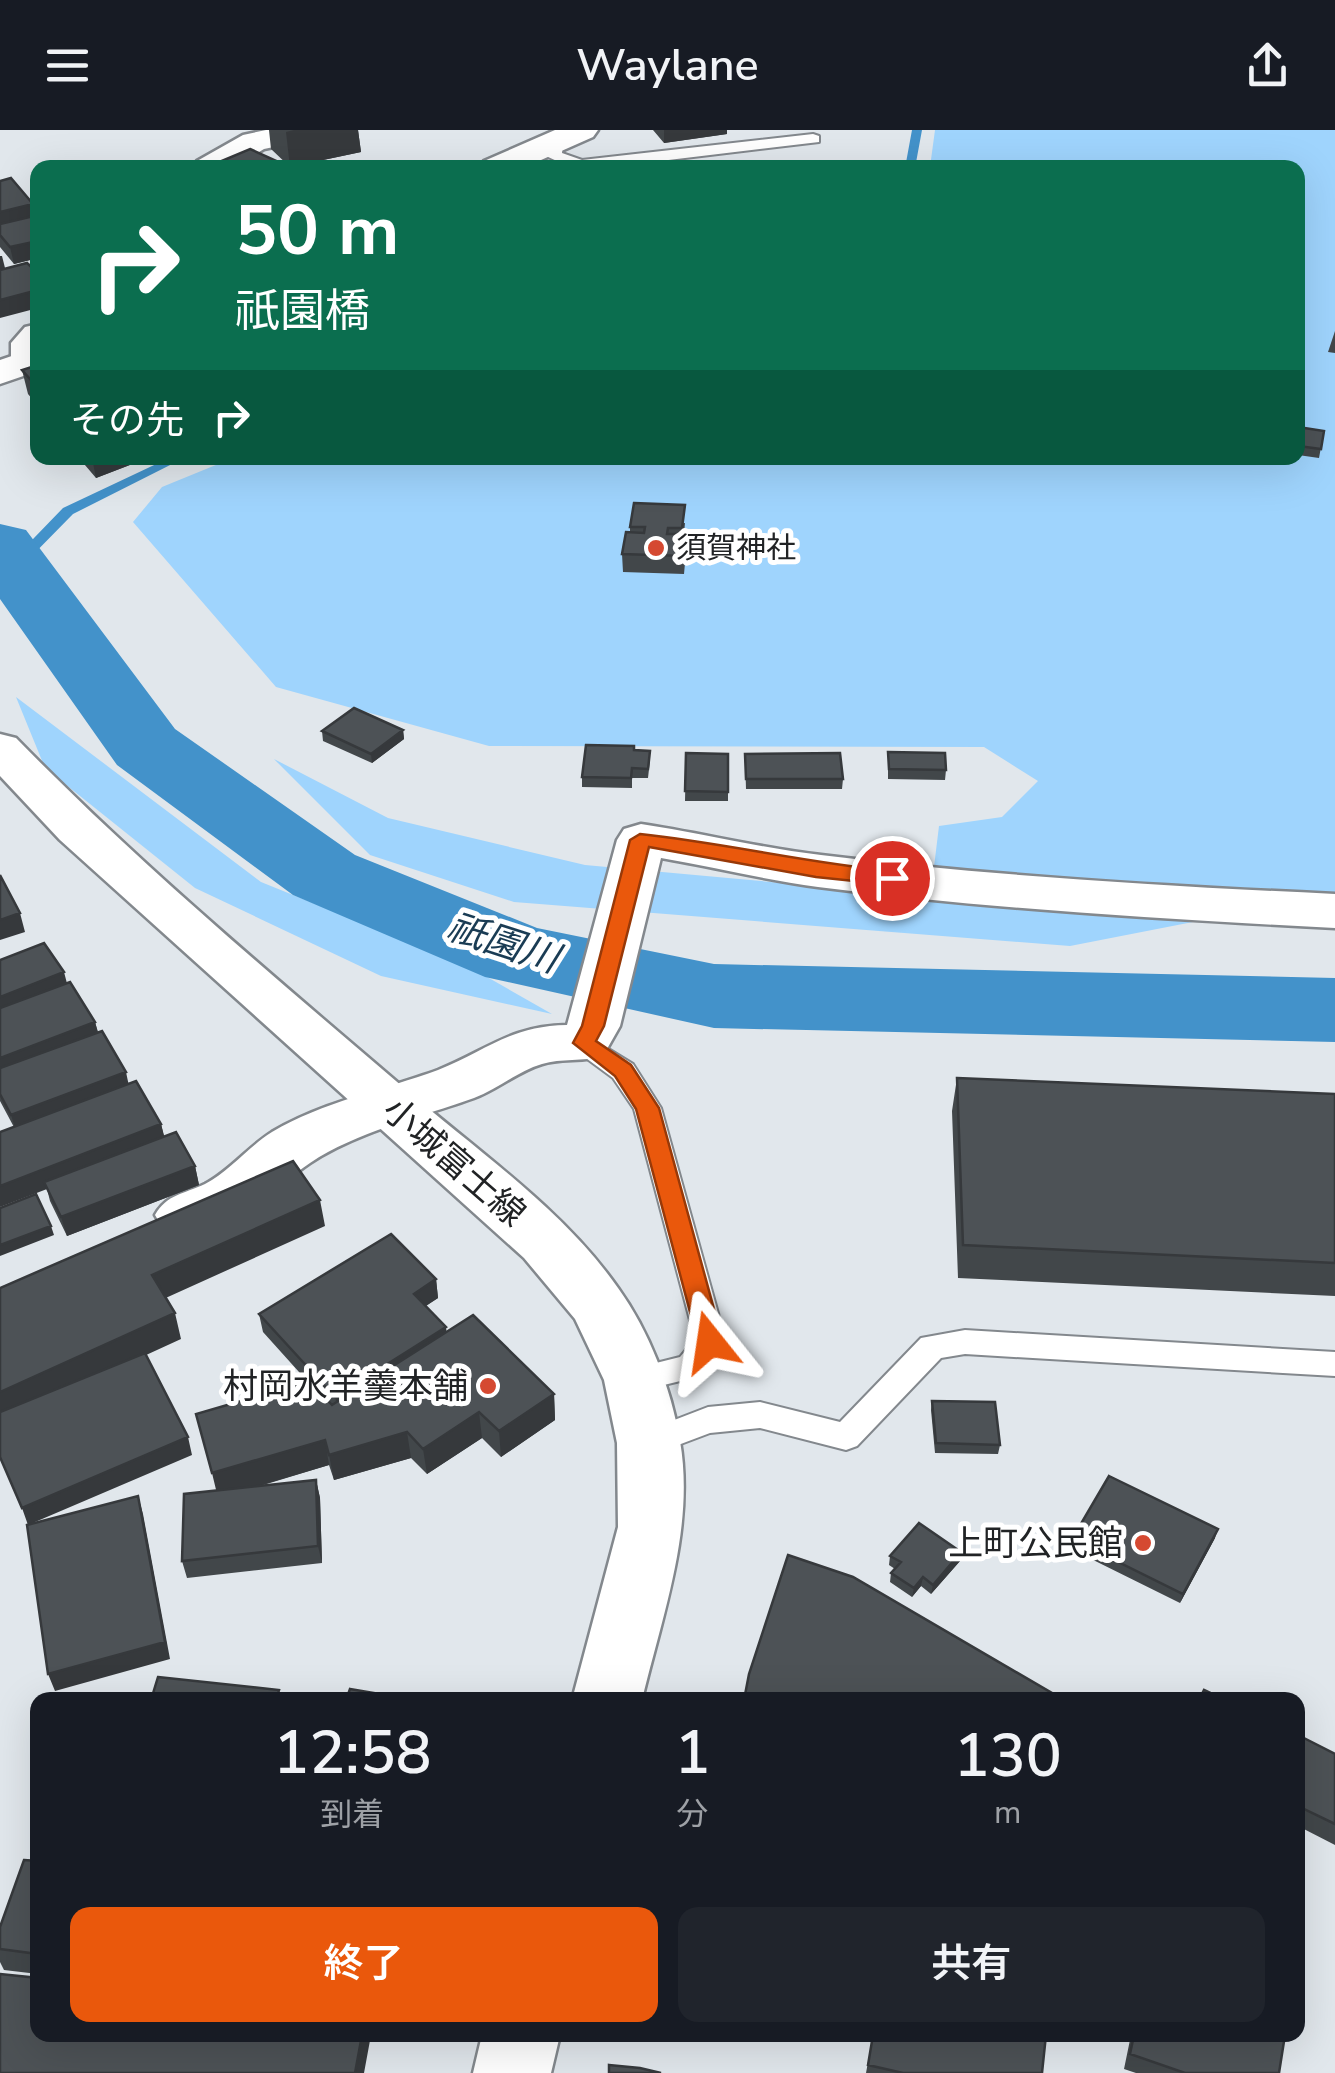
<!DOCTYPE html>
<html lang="ja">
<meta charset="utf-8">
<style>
:root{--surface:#171b24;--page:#20242c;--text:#f1f3f6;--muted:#9ea1a6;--accent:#ea580c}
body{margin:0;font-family:"Nunito Sans","Noto Sans JP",sans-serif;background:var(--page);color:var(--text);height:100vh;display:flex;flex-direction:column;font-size:38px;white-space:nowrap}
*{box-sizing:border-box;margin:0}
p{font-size:32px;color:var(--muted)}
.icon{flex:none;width:55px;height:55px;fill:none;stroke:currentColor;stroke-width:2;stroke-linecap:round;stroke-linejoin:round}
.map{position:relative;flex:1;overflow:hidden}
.details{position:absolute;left:30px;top:1562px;width:1275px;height:350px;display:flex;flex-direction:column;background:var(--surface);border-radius:20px;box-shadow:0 10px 40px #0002}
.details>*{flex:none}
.guide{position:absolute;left:30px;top:30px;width:1275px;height:305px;border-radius:20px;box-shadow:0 10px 40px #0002;background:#0b6e4f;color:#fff;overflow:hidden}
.pin{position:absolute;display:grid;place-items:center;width:85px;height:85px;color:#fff;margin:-42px;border:5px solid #fff;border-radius:50%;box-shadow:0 2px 10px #0007}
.me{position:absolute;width:110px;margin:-55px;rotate:345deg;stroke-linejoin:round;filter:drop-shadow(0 0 8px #0008)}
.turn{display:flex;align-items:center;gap:35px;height:210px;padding:0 40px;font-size:45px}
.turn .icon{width:130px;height:130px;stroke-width:2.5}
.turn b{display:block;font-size:70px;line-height:85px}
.then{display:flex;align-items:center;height:95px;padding:0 40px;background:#0003;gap:20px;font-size:38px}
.eta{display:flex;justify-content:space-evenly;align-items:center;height:170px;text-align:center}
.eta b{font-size:60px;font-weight:600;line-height:70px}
.action{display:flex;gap:20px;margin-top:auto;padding:20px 40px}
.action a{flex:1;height:115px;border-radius:20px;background:var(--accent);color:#fff;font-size:40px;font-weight:600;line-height:115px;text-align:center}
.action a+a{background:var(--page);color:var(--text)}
header{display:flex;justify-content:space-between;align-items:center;height:130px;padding:0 40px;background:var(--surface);font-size:45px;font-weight:600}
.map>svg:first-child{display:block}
.green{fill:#9fd4fd}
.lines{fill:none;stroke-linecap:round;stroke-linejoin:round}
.stream{fill:#4392ca;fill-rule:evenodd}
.river{fill:#4392ca;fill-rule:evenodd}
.service-casing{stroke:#83888d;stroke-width:4}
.minor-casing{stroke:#83888d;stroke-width:5}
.primary-casing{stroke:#83888d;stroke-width:5}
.service{fill:#fff;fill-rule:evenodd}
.minor{fill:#fff;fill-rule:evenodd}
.primary{fill:#fff;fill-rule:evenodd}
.wall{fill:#42474a}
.shaded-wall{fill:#36393c}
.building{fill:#4d5256;stroke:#36393c;stroke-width:2.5}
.route{fill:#ea580c;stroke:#983908;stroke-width:2.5}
.poi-dot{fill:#d54931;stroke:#fff;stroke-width:4}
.labels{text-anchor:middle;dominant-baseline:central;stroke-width:10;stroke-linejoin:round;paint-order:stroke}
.far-poi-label{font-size:30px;fill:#212325;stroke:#fff;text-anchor:start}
.street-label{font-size:35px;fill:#212325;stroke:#fff}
.poi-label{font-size:35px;fill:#212325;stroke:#fff;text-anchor:end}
.water-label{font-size:38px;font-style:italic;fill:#1a3c54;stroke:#fff}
</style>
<header><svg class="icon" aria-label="menu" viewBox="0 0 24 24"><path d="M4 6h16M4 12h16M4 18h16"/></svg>Waylane<svg class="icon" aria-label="share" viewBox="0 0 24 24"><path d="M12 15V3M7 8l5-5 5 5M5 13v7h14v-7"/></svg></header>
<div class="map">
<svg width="1335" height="1943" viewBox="0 0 1335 1943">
<rect width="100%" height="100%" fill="#e1e7ec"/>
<path class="green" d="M935,0h400v769l-402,-24 6,-49 63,-9 36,-36 -54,-34 -495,-1 -213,-59 -143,-165 29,-35 71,-29h1065v-290l-368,-1z
M16,567l245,185 205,83 86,49 -171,-38 -186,-88 -150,-120z
M274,629l114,59 197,47 613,56 -128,25 -556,-44 -144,-47z"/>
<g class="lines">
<path class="stream" d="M912,0h10l-7,38h-10z
M169,328h15l-111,56 -56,57h-10l-2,-3 58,-60z"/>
<path class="river" d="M0,394l26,6 149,199 180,126 182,73 177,36 621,14v64l-621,-14 -229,-51 -192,-82 -176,-130 -117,-166z"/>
<defs>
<path id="service" d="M813,4l6,2v6l-217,26h-30l-26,-12 1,-13 8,-5 8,5 -1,10 20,7z
M584,904l49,30 28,44 65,234 -25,34 -66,16 -11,-3 -4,-9 4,-9 56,-14 15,-18 -61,-230 -21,-31 -38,-28 -4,-7 4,-7z
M965,1200l370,22v24l-370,-22 -24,4 -84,88 -11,4 -86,-22 -50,5 -61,23 -11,-4 -5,-9 5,-9 70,-27 52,-5 80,20 81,-84z"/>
<path id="minor" d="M266,0h61l-5,7 -58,12 -32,19h-40l5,-7 46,-26z
M38,194v46l-21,-1 -6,-8v-18l14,-16z
M641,694c60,9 119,24 180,31 170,21 342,31 514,39v34c-172,-9 -345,-19 -517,-41 -53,-7 -104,-20 -157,-29l-41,168 -17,30c-20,6 -42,2 -61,8 -24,7 -44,25 -68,34 -53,19 -118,34 -164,65 -43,29 -89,85 -146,67l-9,-15c12,-21 29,-21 50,-31 25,-13 43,-37 67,-52 51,-30 111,-42 166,-62 50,-20 72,-44 129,-45l50,-185 7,-11z"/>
<path id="primary" d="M555,0h43l-5,7 -70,31h-44l5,-7z
M38,217v24l-38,13v-24z
M0,604l16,4c122,125 255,236 387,349 73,63 160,122 215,201 31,43 53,100 62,153 15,87 -18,175 -38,259h-70l46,-173 -1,-84 -13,-63 -29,-61 -51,-61 -464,-418 -60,-64z
M482,1905h78l-9,38h-78z"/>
</defs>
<use href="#service" class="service-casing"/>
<use href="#minor" class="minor-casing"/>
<use href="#primary" class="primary-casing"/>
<use href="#service" class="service"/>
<use href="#minor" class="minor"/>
<use href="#primary" class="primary"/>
</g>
<path class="wall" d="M269,0h89l3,22 -71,15 -19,-18z
M653,0h74v4l-63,9z
M0,51l36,35 2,-1v43l-24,6 -14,-17z
M1335,201v22l-7,-1z
M38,235v41l-10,-12 -6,-24z
M1298,297l26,4 -5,27 -21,-3z
M79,328h69l-52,20z
M685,393l-1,11h2v18l-2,22 -61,-2 -1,-18 8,-22v-5z
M403,600l1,9 -32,24 -49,-22 -1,-10z
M634,620l16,10 -2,18h-16v10l-50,-1v-10z
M888,622l58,18 -1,10 -57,-1z
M686,623l42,1v47h-43z
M745,624l98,25 -1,10h-96z
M0,830l66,23 29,39 3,10 31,52 32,40 3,13 31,29 4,19 -132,51 -17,-35 -3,-12 -47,-88z
M957,948l378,16v202l-377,-18 -6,-167z
M436,1149l2,19 -12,8 20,21v5l108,62 1,26 -54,37 -19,-19 -55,36 -16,-16 -77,22 -5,-15 -69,21 56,-6 4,18 2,65 -135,15 -5,-17 34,-70 92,-109 -45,-50 -4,-18z
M932,1271l68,44 -2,9 -63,-1 -4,-43z
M1215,1408l-35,65 -111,-55 3,-9z
M890,1426l70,5 -29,33 -10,-8 -9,11 -22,-15 1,-9 4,-4 -6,-4z
M1298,1605l37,19v91l-37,-19z
M38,1731v113l-34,-4 -4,-8v-35z
M873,1905l169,38h-176z
M1131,1905h154l-6,38h-143l-12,-4z"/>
<path class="shaded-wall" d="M294,0h64l3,22 -71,15 -4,-35z
M664,0h63v4l-63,9z
M33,74l4,16 -37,9v-17z
M38,111v17l-24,6 -4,-17z
M0,126h2l4,16 -6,2z
M38,160v18l-38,10v-18z
M92,328h56l-52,20z
M403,600l1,9 -32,24 -1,-9z
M20,783l5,19 -25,8v-20z
M64,842l5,19 -69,27v-21z
M95,892l5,19 -100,38v-21z
M126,942l4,19 -113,43 -6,-19z
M161,994l5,19 -122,39 3,7 -47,18v-21z
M195,1036l4,19 -132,51 -6,-19z
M320,1070l5,26 -166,75 -7,-26z
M51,1096l3,9 -54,21v-11z
M436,1149l2,19 -22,14 -2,-18z
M175,1183l6,26 -181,83v-30z
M446,1197l2,18 -109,70 -4,-18z
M554,1264l1,26 -54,37 -2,-26z
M479,1282l3,26 -55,36 -4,-25z
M407,1302l4,26 -77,22 -5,-25z
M188,1307l4,18 -164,70 -6,-17z
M325,1310l4,25 -111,33 -6,-25z
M316,1350l4,18 2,65 -4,-17z
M138,1366l5,18 27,145 -115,32 -7,-17z
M1218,1399l-3,9 -35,65 3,-9z
M961,1422l-1,9 -29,33 2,-9z
M923,1447l-2,9 -9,11 2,-9z
M362,1905h9l-7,38h-9z"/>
<path class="building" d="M250,19l33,15 -9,4h-69z
M11,48l22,26 -33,8v-31z
M38,85v26l-28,6 -10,-12v-11z
M27,133l11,10v17l-38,10v-30z
M38,235v23l-16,-18z
M1298,297l26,4 -3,18 -23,-3z
M634,373l51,2 -3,23h-14l-1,6h19l-2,22 -62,-2 4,-22 18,1 1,-6h-15z
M354,578l49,22 -32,24 -49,-23z
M586,615l48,1v4l16,1 -2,18 -16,-1 -1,10 -49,-1z
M888,622l57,1 1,17 -57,-1z
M686,623l42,1v38l-43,-1z
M840,623l3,26h-97l-1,-25z
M0,745l20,38 -20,7z
M44,813l20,29 -64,25v-37z
M70,852l25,40 -95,36v-50z
M102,901l24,41 -115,43 -11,-21v-26z
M957,948l378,16v169l-372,-18z
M136,951l25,43 -161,62v-54z
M176,1002l19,34 -134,51 -17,-35z
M293,1031l27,39 -168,75 23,38 -175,79v-104z
M36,1064l15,32 -51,19v-37z
M391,1104l45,45 -22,15 32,33 -111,70 -76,-83z
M473,1185l81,79 -55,37 -20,-19 -56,37 -16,-17 -78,23 -4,-15 -113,33 -16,-59 114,-33 22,24z
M145,1223l43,84 -166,71 -22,-51v-45z
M932,1271l63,1 5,43 -64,-2z
M1109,1346l109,53 -35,65 -111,-55z
M316,1350l2,66 -136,15 2,-67z
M138,1366l27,146 -117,32 -21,-149z
M919,1393l42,29 -28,33 -10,-8 -9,11 -23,-15 10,-11 -11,-6z
M788,1425l65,22 211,123h-320l5,-26z
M158,1547l121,13 -3,10h-125z
M350,1559l65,11h-69z
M1204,1560l21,10h-26z
M1298,1605l37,19v70l-37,-18z
M24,1730l14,1v93l-38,-5v-22z
M0,1844l38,4v57h324l-7,38h-355z
M873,1905h173l-4,38h-139l-35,-8z
M1134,1905h151l-6,38h-94l-55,-19z
M609,1935l31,3 21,5h-52z"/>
<path class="route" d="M640,704c85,9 167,29 252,37l11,7 -11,7 -76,-8 -167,-30 -45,179 -8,15 35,24 28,43 64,234 -4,7h-17l-4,-7 -62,-233 -21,-33 -42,-33 9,-17 48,-186z"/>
<g class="poi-dot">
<circle cx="656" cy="418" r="10"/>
<circle cx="488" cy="1256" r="10"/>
<circle cx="1143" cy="1413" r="10"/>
</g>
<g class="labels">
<g class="far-poi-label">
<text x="676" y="418">須賀神社</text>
</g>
<g class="street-label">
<text transform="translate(454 1032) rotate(41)">小城富士線</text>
</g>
<g class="poi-label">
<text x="468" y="1256">村岡水羊羹本舗</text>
<text x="1123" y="1413">上町公民館</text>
</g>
<g class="water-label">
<text transform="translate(503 813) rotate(18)">祇園川</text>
</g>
</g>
</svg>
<div class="pin" style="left:892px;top:748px;background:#d93025"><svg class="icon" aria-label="arrive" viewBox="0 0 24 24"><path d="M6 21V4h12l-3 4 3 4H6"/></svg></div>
<svg class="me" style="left:710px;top:1212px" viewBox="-20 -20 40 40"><path d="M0-17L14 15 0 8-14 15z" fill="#ea580c" stroke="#fff" stroke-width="4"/></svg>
<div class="guide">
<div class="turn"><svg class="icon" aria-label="right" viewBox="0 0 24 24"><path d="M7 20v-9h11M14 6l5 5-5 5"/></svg><div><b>50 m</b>祇園橋</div></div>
<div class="then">その先<svg class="icon" aria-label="right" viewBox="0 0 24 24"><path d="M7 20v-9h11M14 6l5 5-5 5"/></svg></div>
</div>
<section class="details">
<div class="eta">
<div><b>12:58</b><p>到着</p></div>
<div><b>1</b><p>分</p></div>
<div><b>130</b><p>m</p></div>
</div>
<div class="action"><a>終了</a><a>共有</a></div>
</section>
</div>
